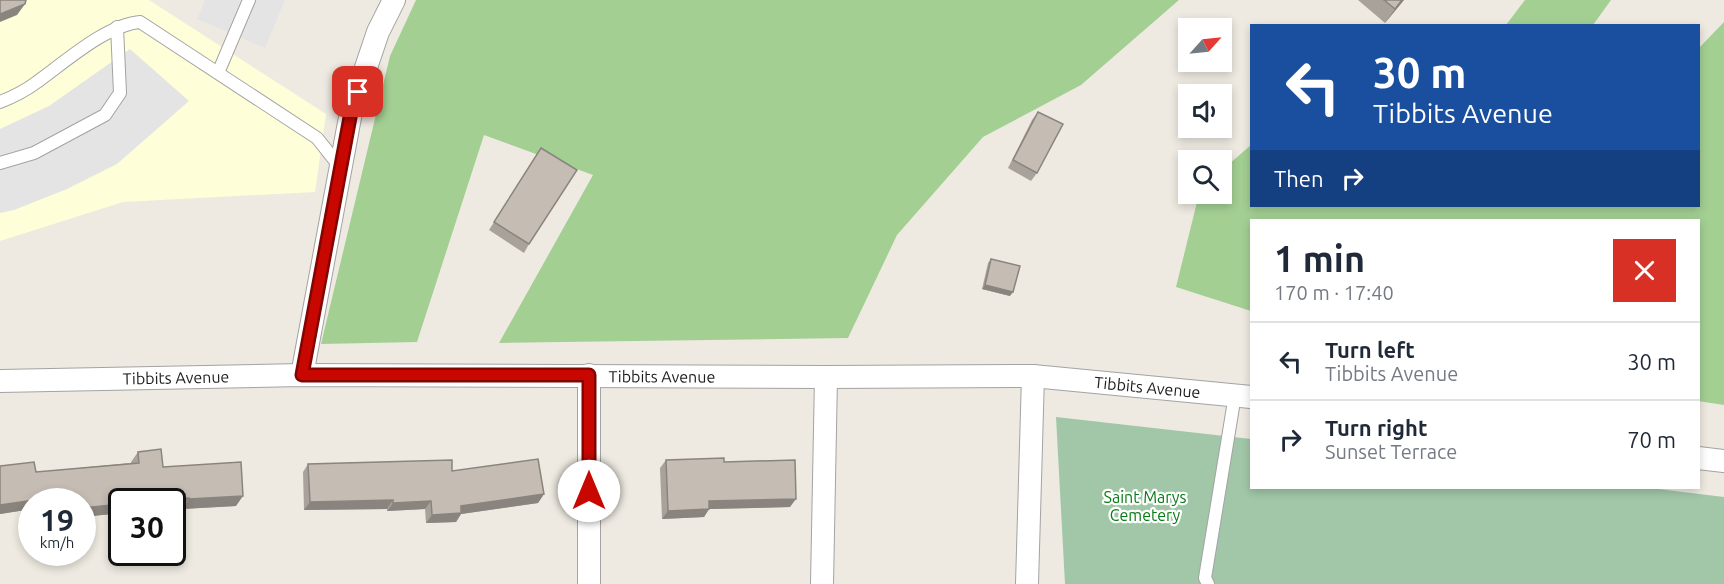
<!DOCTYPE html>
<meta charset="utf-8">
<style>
:root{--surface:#fff;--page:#f6f6f7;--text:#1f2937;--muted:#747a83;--line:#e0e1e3}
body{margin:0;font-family:Ubuntu,sans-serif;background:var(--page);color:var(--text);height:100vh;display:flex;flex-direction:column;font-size:22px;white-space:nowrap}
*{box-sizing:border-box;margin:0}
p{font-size:20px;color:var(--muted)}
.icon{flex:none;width:33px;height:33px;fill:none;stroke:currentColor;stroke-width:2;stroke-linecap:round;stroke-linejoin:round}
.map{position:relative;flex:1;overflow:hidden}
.panel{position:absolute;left:1250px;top:219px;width:450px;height:270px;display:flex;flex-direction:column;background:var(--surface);border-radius:0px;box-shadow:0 3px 9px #0003}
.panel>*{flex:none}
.guide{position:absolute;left:1250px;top:24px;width:450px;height:183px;border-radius:0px;box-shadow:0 3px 9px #0003;background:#1a4fa0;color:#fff;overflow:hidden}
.needle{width:39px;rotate:63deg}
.controls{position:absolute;left:1178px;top:18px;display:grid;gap:12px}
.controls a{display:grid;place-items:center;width:54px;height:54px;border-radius:0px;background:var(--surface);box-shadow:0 3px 9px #0003;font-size:30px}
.speed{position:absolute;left:18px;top:488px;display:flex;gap:12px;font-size:30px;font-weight:700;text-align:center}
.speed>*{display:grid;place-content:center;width:78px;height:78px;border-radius:50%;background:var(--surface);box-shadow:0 3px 9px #0003;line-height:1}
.speed small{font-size:15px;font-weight:400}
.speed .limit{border:3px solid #111;border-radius:9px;background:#fff;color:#111}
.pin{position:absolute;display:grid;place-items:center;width:51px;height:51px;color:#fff;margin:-26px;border-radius:12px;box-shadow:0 3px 9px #0006}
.me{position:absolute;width:66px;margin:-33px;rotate:0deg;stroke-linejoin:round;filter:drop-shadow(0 0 4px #0008)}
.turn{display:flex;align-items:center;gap:21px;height:126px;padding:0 24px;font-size:27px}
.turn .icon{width:78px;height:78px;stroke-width:2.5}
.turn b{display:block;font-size:42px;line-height:51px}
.then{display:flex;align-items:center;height:57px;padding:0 24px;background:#0003;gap:12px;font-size:22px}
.round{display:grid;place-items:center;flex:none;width:63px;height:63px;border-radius:0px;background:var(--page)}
.overview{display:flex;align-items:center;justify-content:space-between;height:102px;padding:0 24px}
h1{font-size:36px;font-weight:700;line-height:45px}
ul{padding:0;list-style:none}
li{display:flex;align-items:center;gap:18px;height:78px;padding:0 24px;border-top:2px solid var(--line)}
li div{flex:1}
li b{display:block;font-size:22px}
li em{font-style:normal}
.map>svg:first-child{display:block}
.education{fill:#feffd8}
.forest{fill:#a3cf93}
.cemetery{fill:#a1c7a8}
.parking{fill:#e4e4e4}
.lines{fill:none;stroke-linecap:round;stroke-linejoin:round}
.lane-casing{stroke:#a3a3a3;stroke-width:14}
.street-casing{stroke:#a3a3a3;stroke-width:24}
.lane{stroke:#fff;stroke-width:12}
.street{stroke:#fff;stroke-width:22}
.wall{fill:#a9a29b}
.shaded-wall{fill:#8a847e}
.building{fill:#c5bcb4;stroke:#8a847e;stroke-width:1.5}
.route-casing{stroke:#810500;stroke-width:15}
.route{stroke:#c70700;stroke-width:10}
.labels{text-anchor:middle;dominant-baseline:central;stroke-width:4.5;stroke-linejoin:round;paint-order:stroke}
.street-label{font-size:16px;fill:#1c1c1c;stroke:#fff}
.park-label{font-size:16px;fill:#077c15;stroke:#fff}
</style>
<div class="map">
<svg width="1724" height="584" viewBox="0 0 1724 584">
<rect width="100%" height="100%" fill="#eeeae1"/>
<path class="education" d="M0,0h149l177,114 -11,78 -192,10 -123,39z"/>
<path class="forest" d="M416,0h763l-98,85 -98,52 -86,98 -49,103 -349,5 94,-168 -109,-40 -67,207 -96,2 69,-288z
M1525,0h86l-18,25h-87z
M1724,22v383l-26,-4v-181h-447v91l-75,-24 23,-93h22v-23l30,-26v61h447v-157z"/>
<path class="cemetery" d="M1056,417l195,22v49h399l74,9v87h-659z"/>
<path class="parking" d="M205,0h80l-20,48 -68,-29z
M130,49l59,52 -72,63 -50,25 -53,21 -14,3v-84l49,-23z"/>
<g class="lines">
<defs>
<path id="lane" d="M218,73l31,-73
M0,102c13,-5 25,-11 37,-20 28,-20 69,-57 103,-60l177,116 23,29
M0,163l34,-10 71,-38 15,-22 -3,-66
M1208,584l-3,-6 30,-183"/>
<g id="street">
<path d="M302,375l49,-263 27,-80 16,-32"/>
<path id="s1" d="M0,381l302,-6 524,2 207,-1 218,21"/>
<path d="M1698,458l26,3"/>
<path d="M589,584v-209"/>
<path d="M822,584l4,-207"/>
<path d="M1027,584l6,-208"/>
</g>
</defs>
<use href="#lane" class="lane-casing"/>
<use href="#street" class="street-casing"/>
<use href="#lane" class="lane"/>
<use href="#street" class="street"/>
</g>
<path class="wall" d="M1358,0h46l-19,23z
M1038,112l-1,61 -6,8 -23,-13 24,-48z
M541,148l-12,96 -5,9 -35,-23z
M991,259l19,37 -28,-7 6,-26z
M138,452l25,15 73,39 -54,3v-1l-60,-7v12l-40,4v-16h-50v8l-32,5 36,-42 95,-9v-1z
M666,460l58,2 66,45 -81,2 -5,8 -42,2 -2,-51z
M308,464l236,30 -6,9 -77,11 -5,8 -30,1 -1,-14 -38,2v-2l-83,1 -1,-38z"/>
<path class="shaded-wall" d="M1402,0h2l-19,23 10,-14z
M25,4l-8,11 -17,7v-8z
M985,285l28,7 -3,4 -28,-7z
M75,494l-5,7h-38v8l-32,5v-9z
M544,494l-6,9 -77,11 -5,8 -30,1 6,-8 29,-9z
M243,496l-7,10 -54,3 7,-10z
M189,498l-7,10h-10v-7h-20z
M796,499l-6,8 -81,2 -5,8 -42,2 6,-8 41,-10z
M393,500l-6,9 -83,1 6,-8z
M431,501l-6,8 -38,2 6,-8z
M122,504v9l-40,4v-9z"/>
<path class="building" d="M0,0h26l-1,4 -25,10z
M1384,0h18l-7,9z
M1038,112l25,12 -26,49 -24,-13z
M541,148l36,22 -48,74 -35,-22z
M991,259l29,7 -7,26 -28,-7z
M161,449l2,18 78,-5 2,34 -54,3v-1l-37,3h-30v3l-40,4v-7h-6l-1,-7 -75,11v-39l34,-4 2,10 103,-9 -1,-11z
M724,458v4l71,-2 1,39 -87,2v8l-41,2 -2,-51z
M538,459l6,35 -83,12v7l-29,2 -1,-14 -38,2v-3l-83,2 -2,-38 144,-4v11z"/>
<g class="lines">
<defs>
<path id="route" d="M358,92l-7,20 -49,263h287v116"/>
</defs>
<use href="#route" class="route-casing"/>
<use href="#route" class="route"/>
</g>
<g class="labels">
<g class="street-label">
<text stroke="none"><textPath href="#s1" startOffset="662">Tibbits Avenue</textPath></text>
<text stroke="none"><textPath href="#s1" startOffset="176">Tibbits Avenue</textPath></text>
<text stroke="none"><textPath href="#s1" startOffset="1148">Tibbits Avenue</textPath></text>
</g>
<g class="park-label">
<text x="1145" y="497">Saint Marys<tspan x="1145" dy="18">Cemetery</tspan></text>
</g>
</g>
</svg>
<div class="controls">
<a><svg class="needle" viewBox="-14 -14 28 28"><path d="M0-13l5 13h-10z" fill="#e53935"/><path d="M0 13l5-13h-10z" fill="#747a83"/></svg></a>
<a><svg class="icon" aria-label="sound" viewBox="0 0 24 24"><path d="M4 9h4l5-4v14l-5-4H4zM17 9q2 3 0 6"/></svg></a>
<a><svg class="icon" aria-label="search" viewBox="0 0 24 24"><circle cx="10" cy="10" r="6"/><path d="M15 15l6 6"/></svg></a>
</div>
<div class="speed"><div>19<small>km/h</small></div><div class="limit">30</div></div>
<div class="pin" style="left:358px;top:92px;background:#d93025"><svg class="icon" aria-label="arrive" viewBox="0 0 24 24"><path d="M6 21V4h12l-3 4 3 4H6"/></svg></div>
<svg class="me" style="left:589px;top:491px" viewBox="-20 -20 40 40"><circle r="19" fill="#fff"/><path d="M0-13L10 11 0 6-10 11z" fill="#c70700"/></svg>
<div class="guide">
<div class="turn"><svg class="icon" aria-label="left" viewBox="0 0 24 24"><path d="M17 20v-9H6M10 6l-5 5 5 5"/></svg><div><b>30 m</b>Tibbits Avenue</div></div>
<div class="then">Then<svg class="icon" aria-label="right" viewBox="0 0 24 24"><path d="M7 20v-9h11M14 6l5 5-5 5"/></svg></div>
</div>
<section class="panel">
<div class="overview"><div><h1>1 min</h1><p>170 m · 17:40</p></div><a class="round" style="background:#d93025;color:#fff"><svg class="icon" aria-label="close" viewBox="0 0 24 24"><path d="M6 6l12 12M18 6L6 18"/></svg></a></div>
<ul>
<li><svg class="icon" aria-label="left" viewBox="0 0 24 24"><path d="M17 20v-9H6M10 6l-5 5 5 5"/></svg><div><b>Turn left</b><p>Tibbits Avenue</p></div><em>30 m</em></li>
<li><svg class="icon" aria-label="right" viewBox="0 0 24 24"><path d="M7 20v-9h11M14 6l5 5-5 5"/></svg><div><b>Turn right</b><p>Sunset Terrace</p></div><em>70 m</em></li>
</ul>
</section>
</div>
